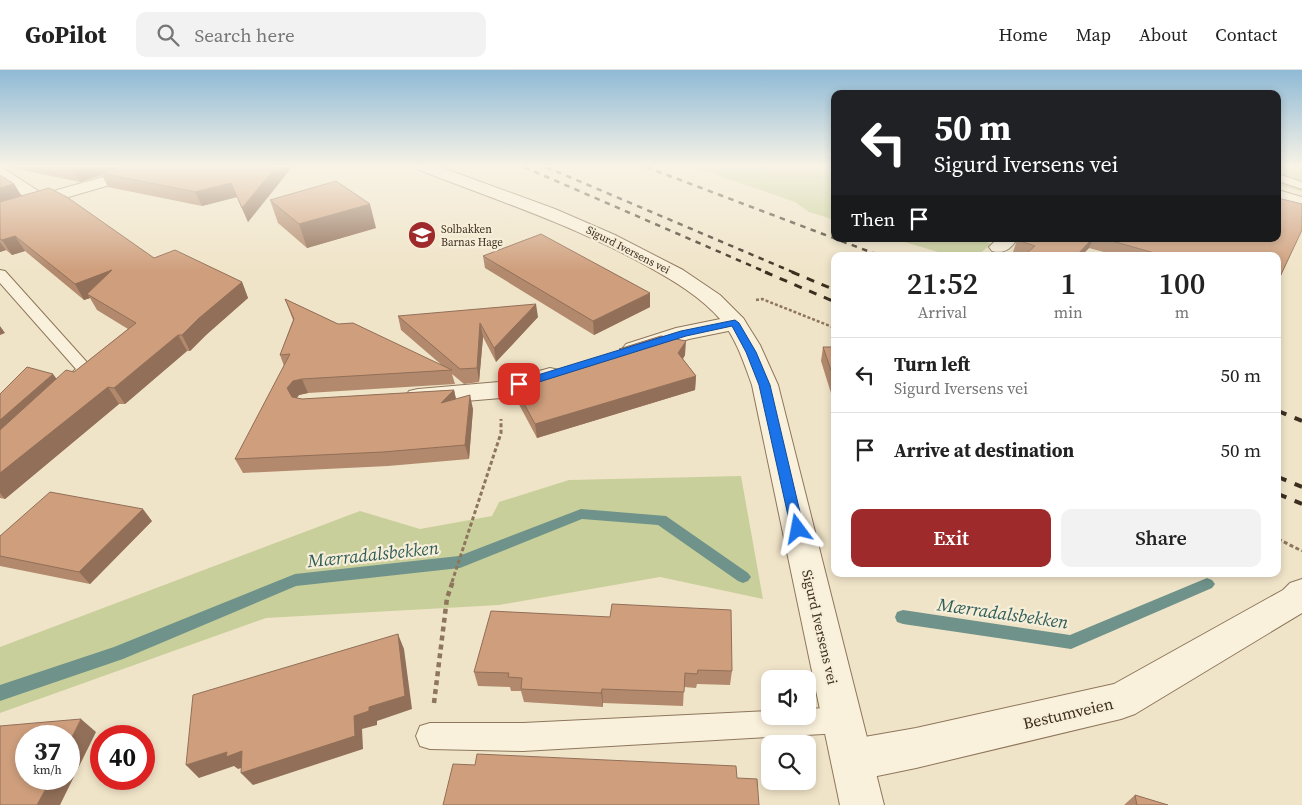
<!DOCTYPE html>
<meta charset="utf-8">
<style>
:root{--surface:#fff;--page:#f2f2f2;--text:#222;--muted:#767676;--line:#e0e0e0;--accent:#9e2a2b}
body{margin:0;font-family:"Source Serif 4",serif;background:var(--page);color:var(--text);height:100vh;display:flex;flex-direction:column;font-size:19px;white-space:nowrap}
*{box-sizing:border-box;margin:0}
p{font-size:16px;color:var(--muted)}
.icon{flex:none;width:28px;height:28px;fill:none;stroke:currentColor;stroke-width:2;stroke-linecap:round;stroke-linejoin:round}
.map{position:relative;flex:1;overflow:hidden}
.side{position:absolute;left:831px;top:182px;width:450px;height:325px;display:flex;flex-direction:column;background:var(--surface);border-radius:10px;box-shadow:0 2px 8px #0003}
.side>*{flex:none}
.banner{position:absolute;left:831px;top:20px;width:450px;height:152px;border-radius:10px;box-shadow:0 2px 8px #0003;background:#202124;color:#fff;overflow:hidden}
.buttons{position:absolute;left:761px;top:600px;display:grid;gap:10px}
.buttons a{display:grid;place-items:center;width:55px;height:55px;border-radius:10px;background:var(--surface);box-shadow:0 2px 8px #0003;font-size:25px}
.speed{position:absolute;left:15px;top:655px;display:flex;gap:10px;font-size:25px;font-weight:700;text-align:center}
.speed>*{display:grid;place-content:center;width:65px;height:65px;border-radius:50%;background:var(--surface);box-shadow:0 2px 8px #0003;line-height:1}
.speed small{font-size:12px;font-weight:400}
.speed .limit{border:8px solid #d22;background:#fff;color:#111}
.pin{position:absolute;display:grid;place-items:center;width:42px;height:42px;color:#fff;margin:-21px;border-radius:10px;box-shadow:0 2px 8px #0006}
.me{position:absolute;width:55px;margin:-28px;rotate:347deg;stroke-linejoin:round;filter:drop-shadow(0 0 4px #0008)}
.turn{display:flex;align-items:center;gap:18px;height:105px;padding:0 20px;font-size:22px}
.turn .icon{width:65px;height:65px;stroke-width:2.5}
.turn b{display:block;font-size:35px;line-height:42px}
.then{display:flex;align-items:center;height:48px;padding:0 20px;background:#0003;gap:10px;font-size:19px}
.eta{display:flex;justify-content:space-evenly;align-items:center;height:85px;text-align:center}
.eta b{font-size:30px;font-weight:600;line-height:35px}
.cta{display:flex;gap:10px;margin-top:auto;padding:10px 20px}
.cta a{flex:1;height:58px;border-radius:10px;background:var(--accent);color:#fff;font-size:20px;font-weight:600;line-height:58px;text-align:center}
.cta a+a{background:var(--page);color:var(--text)}
ul{padding:0;list-style:none}
li{display:flex;align-items:center;gap:15px;height:75px;padding:0 20px;border-top:1px solid var(--line)}
li div{flex:1}
li b{display:block;font-size:19px}
li em{font-style:normal}
header{display:flex;align-items:center;gap:30px;box-sizing:border-box;height:70px;padding:0 25px;background:var(--surface);border-bottom:1px solid var(--line)}
header strong{font-size:24px}
nav{display:flex;gap:28px;margin-inline-start:auto;font-size:18px}
.search{width:350px;height:45px;background:var(--page);display:flex;align-items:center;gap:12px;box-sizing:border-box;padding:0 18px;border-radius:10px;color:var(--muted);font-size:19px}
.map>svg:first-child{display:block}
.green{fill:#c9cf9b}
.lines{fill:none;stroke-linecap:round;stroke-linejoin:round}
.stream{fill:#6f938a;fill-rule:evenodd}
.service-casing{stroke:#8d765c;stroke-width:2}
.minor-casing{stroke:#8d765c;stroke-width:2}
.tertiary-casing{stroke:#8d765c;stroke-width:2}
.path-far2{stroke:#8d765c;stroke-width:2.5;stroke-dasharray:3 2;stroke-linecap:butt}
.path-far1{stroke:#8d765c;stroke-width:3;stroke-dasharray:4 2.5;stroke-linecap:butt}
.path{stroke:#8d765c;stroke-width:4.5;stroke-dasharray:5 4;stroke-linecap:butt}
.service{fill:#faf1dc;fill-rule:evenodd}
.minor{fill:#faf1dc;fill-rule:evenodd}
.tertiary{fill:#faf1dc;fill-rule:evenodd}
.rail-far2{stroke:#3d2e20;stroke-width:2.5;stroke-dasharray:5.5 5.5;stroke-linecap:butt}
.rail-far1{stroke:#3d2e20;stroke-width:3;stroke-dasharray:8 8;stroke-linecap:butt}
.rail{stroke:#3d2e20;stroke-width:4;stroke-dasharray:9 9;stroke-linecap:butt}
.wall{fill:#b2896c}
.shaded-wall{fill:#916f58}
.building{fill:#cf9f7d;stroke:#916f58}
.route{fill:#1a73e8;stroke:#114b97}
.labels{text-anchor:middle;dominant-baseline:central;stroke-width:4.5;stroke-linejoin:round;paint-order:stroke}
.far-poi-label{font-size:11px;fill:#3d2e20;stroke:#f7eed8;text-anchor:start}
.far-street-label{font-size:11px;fill:#3d2e20;stroke:#f7eed8}
.street-label{font-size:14px;fill:#3d2e20;stroke:#f7eed8}
.near-street-label{font-size:16px;fill:#3d2e20;stroke:#f7eed8}
.near-water-label{font-size:18px;font-style:italic;fill:#2f5d5a;stroke:#f7eed8}
</style>
<header>
<strong>GoPilot</strong>
<div class="search"><svg class="icon" aria-label="search" viewBox="0 0 24 24"><circle cx="10" cy="10" r="6"/><path d="M15 15l6 6"/></svg>Search here</div>
<nav><a>Home</a><a>Map</a><a>About</a><a>Contact</a></nav>
</header>
<div class="map">
<svg width="1302" height="735" viewBox="0 0 1302 735">
<rect width="100%" height="100%" fill="#f0e4c8"/>
<path class="green" d="M694,97h120l21,6v47l-26,-8 -14,-10z
M1278,97h24v25l-24,-7z
M895,169h85l11,5 -14,12h-26z
M741,406l22,123 -103,-22 -161,28 -233,13 -266,95v-66l360,-136 60,18 72,-13 7,-14 70,-22z"/>
<g class="lines">
<path class="stream" d="M581,439l85,7 82,57 3,4 -3,4 -5,2 -5,-2 -80,-56 -76,-6 -122,49 -164,18 -173,73 -123,42v-16l114,-38 181,-73 164,-18z
M1207,508l5,2 3,4 -3,4 -141,61 -168,-25 -6,-2 -2,-5 2,-5 6,-2 167,25z"/>
<defs>
<path id="service" d="M1278,104l24,8v7l-24,-8z
M0,200l5,1 88,98c-7,10 -18,21 -30,18l-3,-4 16,-14 -76,-86z
M841,637l10,4 4,9 -4,9 -10,4 -318,18 -93,-2 -10,-3 -4,-10 4,-10 10,-3h93l247,-12v5h38v-7z"/>
<path id="minor" d="M138,97h25l-2,3 -161,47v-11l27,-7 -27,-19v-12l6,2 37,24z
M1278,120l24,7v11l-24,-7z
M997,169h20c-6,10 -13,15 -25,12l-3,-4z
M735,246l8,2 3,5 -3,5 -54,11 -55,17 -8,-2 -4,-5 4,-5 50,-16z
M550,298l9,2 3,5 -3,5 -58,18 -83,7 -9,-2 -4,-6 4,-6 9,-2 81,-7z
M1302,509v34l-167,101 -14,5 -205,49 -63,13 -15,-6 -6,-15 6,-15 15,-6 63,-11 198,-44 169,-94 7,-7z"/>
<path id="tertiary" d="M417,97h23l115,42 60,26 68,35 37,25 23,23 17,27 18,40 106,420h-44l-88,-420c-8,-22 -16,-47 -31,-65 -20,-23 -47,-39 -74,-54 -72,-40 -150,-66 -228,-96z"/>
</defs>
<use href="#service" class="service-casing"/>
<use href="#minor" class="minor-casing"/>
<use href="#tertiary" class="tertiary-casing"/>
<path class="path-far2" d="M756,230l6,-1 73,29"/>
<path class="path-far1" d="M1278,469l24,12
M452,512l49,-149v-14"/>
<path class="path" d="M434,633l13,-105 6,-17"/>
<use href="#service" class="service"/>
<use href="#minor" class="minor"/>
<use href="#tertiary" class="tertiary"/>
<path class="rail-far2" d="M524,97l244,106
M546,97l249,106
M646,97l235,89"/>
<path class="rail-far1" d="M765,202l70,30
M792,202l43,18"/>
<path class="rail" d="M1278,341l24,10
M1278,407l24,10
M1278,424l24,10"/>
</g>
<path class="wall" d="M8,97h284l-44,55 -11,-25 -35,9 -94,-19 -6,-12 -22,7z
M0,105l14,9 7,12 133,62 88,24 6,16 -42,37 -16,16h-3l-62,53h-6l-114,95 -5,-1v-104l56,-15 18,-7 54,-43 -31,-19 -7,-12 -6,2 -59,-49 -13,4 -6,-5 -6,2z
M270,130l106,28 -69,20 -29,-25z
M1019,169h259v17h-160l-29,-8 -8,8h-56l-12,-4 4,-12z
M483,186l167,51 -56,28 -109,-67z
M285,229l53,25 106,43 -43,-37 -3,-14 140,1 -42,45 -13,-25 -4,45 -15,2 -12,-10 3,10 -147,9 -9,2 -2,3 5,1 152,-9 2,9 17,10 -4,50 -81,7 -145,7 -8,-14 49,-93 -4,-11 13,-35z
M823,277h12v47l-4,-1 -10,-32z
M619,279l66,6 -2,4 13,17 -1,14 -158,48 -22,-41 -2,-14 79,-22v-1l28,-8z
M152,451l-62,63 -90,-18v-30z
M491,541l241,60 -2,14 -33,-1 -1,4 -12,-1 -1,19 -80,-3v4l-79,-5 -3,-11h-10l-1,-4 -32,-1 -4,-14z
M1135,725l33,10h-44z"/>
<path class="shaded-wall" d="M75,97h56l-30,6 1,2 -22,7 -8,-14z
M276,97h16l-44,55 -6,-14z
M231,113l6,14 -35,9 -7,-14z
M14,114l9,14 -23,6v-16z
M370,134l6,24 -69,20 -8,-24z
M15,166l10,15 -13,4 -10,-15z
M1092,169h1l-4,9 -8,8h-5z
M0,172l6,8 -6,2z
M112,200l-25,24 3,4 -6,2 -9,-16z
M242,212l6,16 -42,37 -16,16 -8,-16 16,-16z
M650,223v14l-56,28 -1,-14z
M536,234l2,13 -42,45 -2,-14z
M480,253l3,14 -4,45 -2,-14z
M0,256l5,7 -5,2z
M178,265l9,16 -62,53 -11,-16z
M686,271l-1,14 -7,12v-14z
M53,304l6,8 -59,51v-13z
M696,306l-1,14 -158,48 -2,-14z
M302,309l6,14 -9,2 -6,7 -6,-14 6,-7z
M108,317l11,17 -114,95 -5,-6v-20z
M454,320l3,14 -16,-1z
M470,325l3,14 -4,50 -4,-14z
M143,439l9,12 -62,63 -11,-12z
M398,564l6,15 8,60 -35,12v4l-15,4 1,20 -110,36 -12,-12 113,-57 15,-9z
M602,619l1,14v4l-2,-14z
M81,649l15,13 -36,73h-23l14,-26h18v-36z
M242,681l12,13 -16,5 -4,-3 -35,12 -13,-13 41,-13z"/>
<path class="building" d="M123,97h153l-34,41 -11,-25 -36,9 -94,-19z
M0,105l14,9 -14,4z
M336,111l34,23 -71,20 -29,-24z
M49,118l18,9 87,61 21,-8 67,32 -44,37 -16,16h-4l-64,53 -6,-1 -108,86v-43l66,-60 8,2 62,-49 -49,-29 25,-24 -37,14 -60,-48 -13,4 -2,-1v-37z
M1278,128l24,6v26l-24,51v-25h-113l-60,-17h173z
M541,164l109,59 -57,28 -110,-65z
M1019,169h73l-16,17h-40l-9,-3 8,-7 -18,-6z
M285,229l53,25 15,-1 99,47 -150,9 -9,2 -6,7 5,9 10,2 152,-9 -13,13 29,-8 -5,50 -82,7 -148,7 55,-105 -10,1 14,-36z
M536,234l-42,44 -14,-25 -3,45 -17,1 -62,-53z
M661,266l25,5 -8,12 18,23 -161,48 -22,-41 80,-22 -1,-1 31,-9 -4,-2z
M823,277h12v32h-1z
M27,297l26,7 -53,46v-26z
M50,422l93,17 -64,63 -79,-16v-20z
M612,534l119,6 1,61 -34,-1 -1,4 -12,-1 -1,19 -82,-3 -1,4 -80,-4 1,-11 -14,-1 1,-4 -35,-1 17,-61 119,6z
M398,564l7,62 -36,11v4l-15,5 1,20 -114,37 1,-22 -16,6 1,-5 -41,13 7,-70z
M81,649l-12,24v-7h-43v43h25l-14,26h-37v-79z
M477,684l259,12 1,12 20,1 2,26h-316l10,-41 22,1z
M1135,725l33,10h-31z"/>
<linearGradient id="sky" x2="0" y2="1"><stop stop-color="#8fbad6"/><stop offset="0.48" stop-color="#f8f3e6"/><stop offset="1" stop-color="#f8f3e6" stop-opacity="0"/></linearGradient>
<rect width="1302" height="200" fill="url(#sky)"/>
<path class="route" d="M735,250l4,3 17,29 14,33 34,144 -2,3h-9l-2,-3 -32,-144 -13,-33 -14,-26 -46,10 -163,51h-4l-5,-3 1,-2 166,-51z"/>
<defs>
<symbol id="school-disc" viewBox="-11 -11 22 22"><circle r="9.5" fill="#9e2a2b" stroke="#f7eed8"/><path d="M0-5L7-2L0 1L-7-2ZM-4 1L0 2.5L4 1V4Q0 6-4 4Z" fill="#fff"/></symbol>
</defs>
<g fill-rule="evenodd">
<use href="#school-disc" x="406" y="149" width="32" height="32"/>
</g>
<g class="labels">
<g class="far-poi-label">
<text x="441" y="159">Solbakken<tspan x="441" dy="13">Barnas Hage</tspan></text>
</g>
<g class="far-street-label">
<text transform="translate(628 180) rotate(27)">Sigurd Iversens vei</text>
</g>
<g class="street-label">
<text transform="translate(820 557) rotate(77)">Sigurd Iversens vei</text>
</g>
<g class="near-street-label">
<text transform="translate(1068 643) rotate(-13)">Bestumveien</text>
</g>
<g class="near-water-label">
<text transform="translate(373 484) rotate(-6)">Mærradalsbekken</text>
<text transform="translate(1003 543) rotate(8)">Mærradalsbekken</text>
</g>
</g>
</svg>
<div class="buttons">
<a><svg class="icon" aria-label="sound" viewBox="0 0 24 24"><path d="M4 9h4l5-4v14l-5-4H4zM17 9q2 3 0 6"/></svg></a>
<a><svg class="icon" aria-label="search" viewBox="0 0 24 24"><circle cx="10" cy="10" r="6"/><path d="M15 15l6 6"/></svg></a>
</div>
<div class="speed"><div>37<small>km/h</small></div><div class="limit">40</div></div>
<div class="pin" style="left:519px;top:314px;background:#d93025"><svg class="icon" aria-label="arrive" viewBox="0 0 24 24"><path d="M6 21V4h12l-3 4 3 4H6"/></svg></div>
<svg class="me" style="left:798px;top:459px" viewBox="-20 -20 40 40"><path d="M0-17L14 15 0 8-14 15z" fill="#1a73e8" stroke="#fff" stroke-width="4"/></svg>
<div class="banner">
<div class="turn"><svg class="icon" aria-label="left" viewBox="0 0 24 24"><path d="M17 20v-9H6M10 6l-5 5 5 5"/></svg><div><b>50 m</b>Sigurd Iversens vei</div></div>
<div class="then">Then<svg class="icon" aria-label="arrive" viewBox="0 0 24 24"><path d="M6 21V4h12l-3 4 3 4H6"/></svg></div>
</div>
<section class="side">
<div class="eta">
<div><b>21:52</b><p>Arrival</p></div>
<div><b>1</b><p>min</p></div>
<div><b>100</b><p>m</p></div>
</div>
<ul>
<li><svg class="icon" aria-label="left" viewBox="0 0 24 24"><path d="M17 20v-9H6M10 6l-5 5 5 5"/></svg><div><b>Turn left</b><p>Sigurd Iversens vei</p></div><em>50 m</em></li>
<li><svg class="icon" aria-label="arrive" viewBox="0 0 24 24"><path d="M6 21V4h12l-3 4 3 4H6"/></svg><div><b>Arrive at destination</b></div><em>50 m</em></li>
</ul>
<div class="cta"><a>Exit</a><a>Share</a></div>
</section>
</div>
